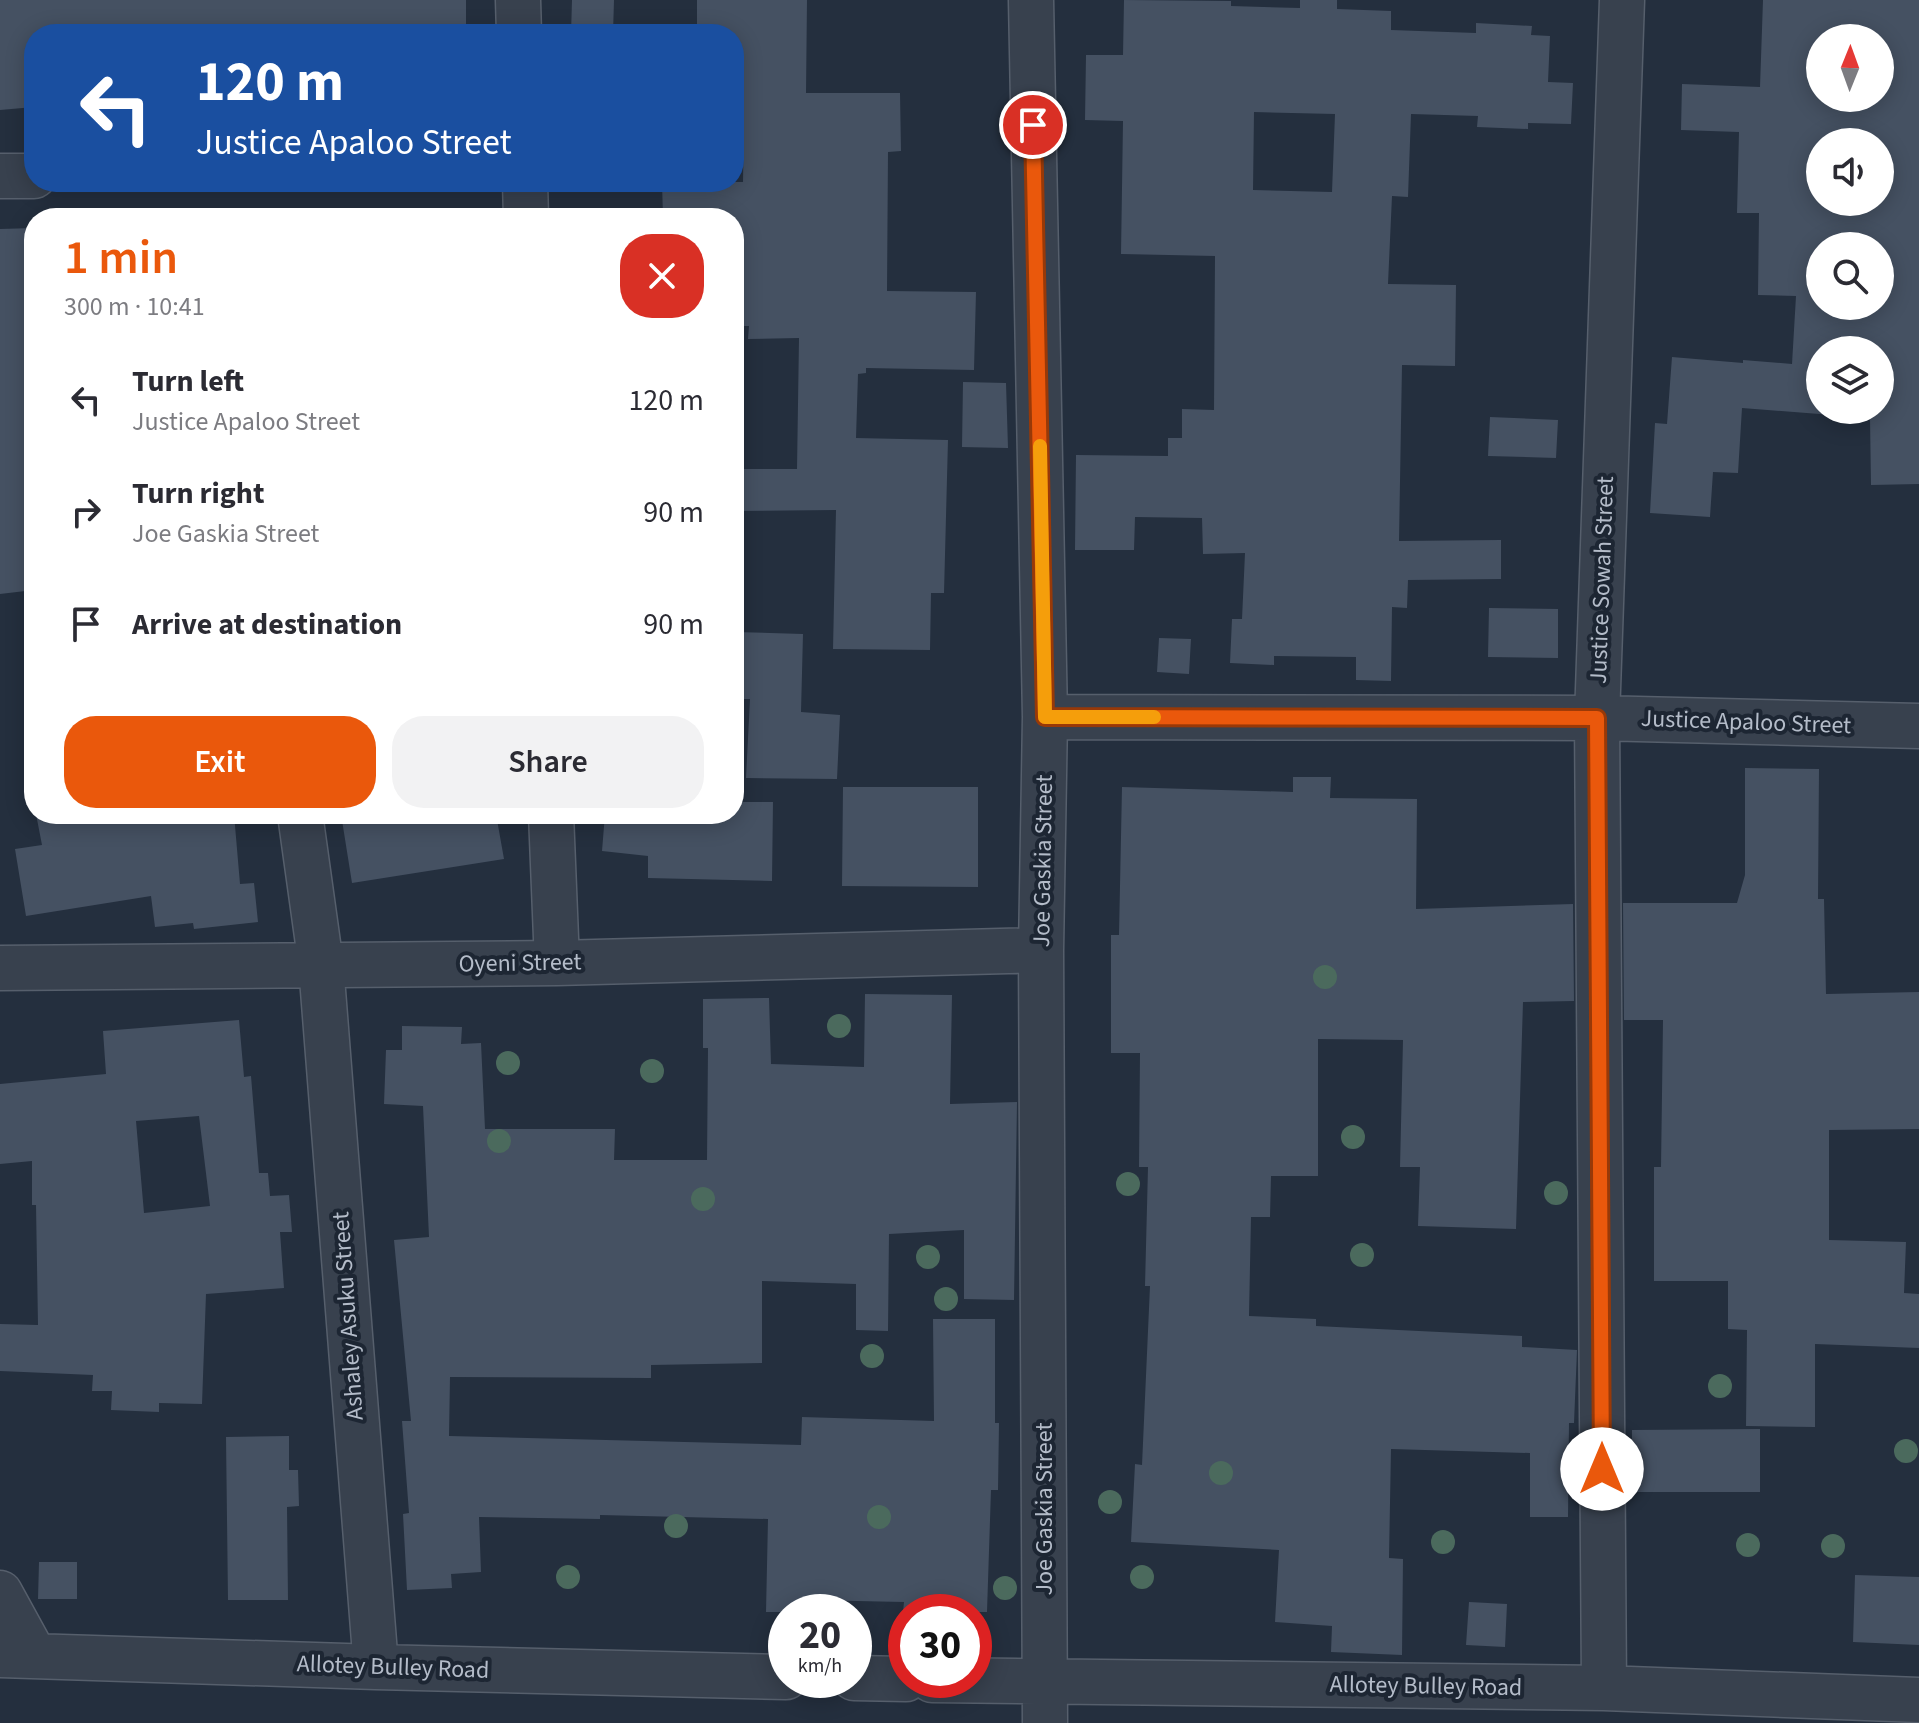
<!DOCTYPE html>
<meta charset="utf-8">
<style>
:root{--surface:#fff;--page:#f2f2f3;--text:#2b2b33;--muted:#7c7c81;--accent:#ea580c}
body{margin:0;font-family:"Source Sans 3",sans-serif;background:var(--page);color:var(--text);height:100vh;display:flex;flex-direction:column;font-size:30px;white-space:nowrap}
*{box-sizing:border-box;margin:0}
p{font-size:26px;color:var(--muted)}
.icon{flex:none;width:44px;height:44px;fill:none;stroke:currentColor;stroke-width:2;stroke-linecap:round;stroke-linejoin:round}
.map{position:relative;flex:1;overflow:hidden}
.drawer{position:absolute;left:24px;top:208px;width:720px;height:616px;display:flex;flex-direction:column;background:var(--surface);border-radius:32px;box-shadow:0 4px 20px #0003}
.drawer>*{flex:none}
.guide{position:absolute;left:24px;top:24px;width:720px;height:168px;border-radius:32px;box-shadow:0 4px 20px #0003;background:#1a4fa0;color:#fff;overflow:hidden}
.needle{width:52px;rotate:1deg}
.tools{position:absolute;left:1806px;top:24px;display:grid;gap:16px}
.tools a{display:grid;place-items:center;width:88px;height:88px;border-radius:50%;background:var(--surface);box-shadow:0 4px 20px #0003;font-size:40px}
.speed{position:absolute;left:768px;top:1594px;display:flex;gap:16px;font-size:40px;font-weight:700;text-align:center}
.speed>*{display:grid;place-content:center;width:104px;height:104px;border-radius:50%;background:var(--surface);box-shadow:0 4px 20px #0003;line-height:1}
.speed small{font-size:20px;font-weight:400}
.speed .limit{border:12px solid #d22;background:#fff;color:#111}
.pin{position:absolute;display:grid;place-items:center;width:68px;height:68px;color:#fff;margin:-34px;border:4px solid #fff;border-radius:50%;box-shadow:0 2px 8px #0007}
.me{position:absolute;width:88px;margin:-44px;rotate:0deg;stroke-linejoin:round;filter:drop-shadow(0 0 6px #0008)}
.turn{display:flex;align-items:center;gap:28px;height:168px;padding:0 40px;font-size:36px}
.turn .icon{width:104px;height:104px;stroke-width:2.5}
.turn b{display:block;font-size:56px;line-height:68px}
.round{display:grid;place-items:center;flex:none;width:84px;height:84px;border-radius:32px;background:var(--page)}
.overview{display:flex;align-items:center;justify-content:space-between;height:136px;padding:0 40px}
h1{font-size:48px;font-weight:600;line-height:60px;color:var(--accent)}
.primary-button{display:flex;gap:16px;margin-top:auto;padding:16px 40px}
.primary-button a{flex:1;height:92px;border-radius:32px;background:var(--accent);color:#fff;font-size:32px;font-weight:600;line-height:92px;text-align:center}
.primary-button a+a{background:var(--page);color:var(--text)}
ul{padding:0;list-style:none}
li{display:flex;align-items:center;gap:24px;height:112px;padding:0 40px}
li div{flex:1}
li b{display:block;font-size:30px}
li em{font-style:normal}
.map>svg:first-child{display:block}
.building{fill:#455162;fill-rule:evenodd}
.lines{fill:none;stroke-linecap:round;stroke-linejoin:round}
.minor-casing{stroke:#565f6c;stroke-width:47}
.minor{stroke:#38414e;stroke-width:44}
.tree{fill:#4b6a5d}
.route-casing{stroke:#983908;stroke-width:20}
.route{stroke:#ea580c;stroke-width:14}
.slow{stroke:#f59e0b;stroke-width:14}
.labels{text-anchor:middle;dominant-baseline:central;stroke-width:8;stroke-linejoin:round;paint-order:stroke}
.street-label{font-size:24px;fill:#b4bcc9;stroke:#1d2633}
</style>
<div class="map">
<svg width="1919" height="1723" viewBox="0 0 1919 1723">
<rect width="100%" height="100%" fill="#242f3e"/>
<path class="building" d="M0,0h466v34h-432v73l-34,3z
M572,0h42l-1,34h-42z
M697,0h110l-1,93h94l1,58 -13,1 -1,139 89,1 -2,78 -108,-2v5l-8,1 -2,64 92,2 -4,153h-13l-1,57 -97,-1 3,-139 -102,1v-42h63l2,-131 -51,1 1,-13h-15v-108h-71l-1,-36h81l1,-71h-10v-77h-37z
M1124,0l107,1v5l69,2v-8h37v9l54,2v19l85,3v-10l56,3 -1,9 19,1 -2,46 25,1 -2,41 -43,-1v6l-51,-2 1,-11 -67,-2 -3,83 -16,-1 -4,88 68,1 -1,81 -53,-1 -3,176 102,-1v39l-93,1 -1,28 -15,-1 -1,74 -35,-1v-23l-82,-1v9l-44,-2 2,-44h10l3,-66 -42,1 -1,-36 -67,-1 -1,33h-59l1,-95 92,1v-18h14v-29l32,1 1,-154 -94,-2 2,-133 -38,-1 1,-65h37zM1254,112l81,2 -3,78 -79,-2z
M1763,0h156v484l-48,1 -1,-67 -128,-10 -4,65 -25,-1 -3,45 -60,-4 5,-90 12,1 5,-67 71,6v-3l49,4 4,-68 -38,-1 1,-82h-22l2,-81 -58,-2 1,-46 78,3zM1820,38h60v60h-60zM1820,142h60v60h-60zM1820,246h60v60h-60zM1820,350h60v60h-60z
M34,228v362l-34,4v-365z
M963,382l43,1 2,65 -46,-1z
M1490,417l68,3 -2,38 -68,-2z
M1489,608l69,1v49l-70,-1z
M734,632l69,2 -2,78 39,3 -3,64 -91,-1 4,-79h-16z
M1159,638l32,1 -2,35 -32,-2z
M1745,768l74,1 -1,130h6l2,95 93,-2v137l-90,1v110l77,2 -2,51 15,1v54l-104,-4v83l-69,-1 1,-96 -19,-1v-48h-74v-114h7l2,-147h-39l-1,-117h114l8,-28z
M1293,777h38l-1,21 87,1 -1,110 157,-5 1,97 -51,1 -7,227 -98,-3 2,-59h-20l3,-127 -85,-1v137h-47l-1,41h-19l-2,99 67,3v7l206,10v11l55,3 -3,73h-5l-1,94h-38v-64l-139,-4 -2,109 14,1 -1,96 -71,-3 1,-26 -57,-4 4,-72 -148,-8 4,-78 7,1 8,-179h-5l3,-119h-9l1,-114h-29v-118h8l3,-148 171,5z
M843,787h135v100l-136,-1z
M734,802h39l-1,79 -124,-3v-22l-46,-5 3,-37h129z
M36,814h198l6,70 14,-1 4,39 -64,7 -1,-6 -38,4 -4,-31 -125,20 -11,-67 27,-4z
M341,814h155l8,45 -152,24z
M865,994l87,1 -2,109 67,-2 -3,198 -50,-1v-69l-75,4 -1,97 -32,-1v-46l-94,-3v82l-111,2v13l-201,-1 -1,59 352,9 1,-28 132,4 -1,-102h62v104h4l-1,67h-7l-4,122h-84l1,-10 -95,-2v12h-43l2,-93 -168,-4v4l-121,-2 2,55 -30,2 1,14 -45,2 -4,-76 6,-1 -7,-92h9l-17,-181 35,-3 -6,-131 -39,-2 2,-54h16v-24l60,1 -1,17 20,-1 4,86h130l-1,31h93l1,-112h-5v-49l66,-1 2,66 93,3z
M239,1020l5,57 7,-1 8,97h9l2,23 19,-1 3,37h-12l4,56 -78,6 -4,110 -43,-1v9l-48,-2 1,-19h-20l1,-16 -93,-4v-47l38,1 -2,-120h-4v-44l-32,3v-80l106,-10 -3,-43zM199,1116l11,90 -66,7 -8,-92z
M1760,1429v63h-128v-62z
M289,1436v34h9l1,36 -12,1 1,93h-60l-2,-163z
M39,1562h38v37h-39z
M1855,1575l64,2v68l-66,-3z
M1469,1602l38,2 -2,43 -39,-2z"/>
<g class="lines">
<defs>
<path id="minor" d="M518,0l1,34
M1031,0l14,717 -4,233 4,773
M0,176h34
M525,182l1,36
M1045,717l552,1 322,8
M300,814l21,151 55,702
M551,814l6,149
M0,968l557,-5 484,-13
M0,1593l34,62
M0,1655l376,12 410,10
M854,1678l52,1
M932,1680l672,8 315,12
M1604,1688l-7,-970 25,-718"/>
</defs>
<use href="#minor" class="minor-casing"/>
<use href="#minor" class="minor"/>
</g>
<g class="tree">
<circle cx="1325" cy="977" r="12"/>
<circle cx="839" cy="1026" r="12"/>
<circle cx="508" cy="1063" r="12"/>
<circle cx="652" cy="1071" r="12"/>
<circle cx="1353" cy="1137" r="12"/>
<circle cx="499" cy="1141" r="12"/>
<circle cx="1128" cy="1184" r="12"/>
<circle cx="1556" cy="1193" r="12"/>
<circle cx="703" cy="1199" r="12"/>
<circle cx="1362" cy="1255" r="12"/>
<circle cx="928" cy="1257" r="12"/>
<circle cx="946" cy="1299" r="12"/>
<circle cx="872" cy="1356" r="12"/>
<circle cx="1720" cy="1386" r="12"/>
<circle cx="1906" cy="1451" r="12"/>
<circle cx="1221" cy="1473" r="12"/>
<circle cx="1110" cy="1502" r="12"/>
<circle cx="879" cy="1517" r="12"/>
<circle cx="676" cy="1526" r="12"/>
<circle cx="1443" cy="1542" r="12"/>
<circle cx="1748" cy="1545" r="12"/>
<circle cx="1833" cy="1546" r="12"/>
<circle cx="568" cy="1577" r="12"/>
<circle cx="1142" cy="1577" r="12"/>
<circle cx="1005" cy="1588" r="12"/>
</g>
<g class="lines">
<defs>
<path id="route" d="M1033,125l12,592 552,1 5,751"/>
</defs>
<use href="#route" class="route-casing"/>
<use href="#route" class="route"/>
<path class="slow" d="M1040,446l5,271h109"/>
</g>
<g class="labels">
<g class="street-label">
<text transform="translate(1602 580) rotate(-88)">Justice Sowah Street</text>
<text transform="translate(1746 722) rotate(2)">Justice Apaloo Street</text>
<text transform="translate(1043 861) rotate(-89)">Joe Gaskia Street</text>
<text transform="translate(520 963) rotate(-1)">Oyeni Street</text>
<text transform="translate(348 1316) rotate(-94)">Ashaley Asuku Street</text>
<text transform="translate(1044 1509) rotate(-90)">Joe Gaskia Street</text>
<text transform="translate(393 1667) rotate(2)">Allotey Bulley Road</text>
<text transform="translate(1426 1686) rotate(1)">Allotey Bulley Road</text>
</g>
</g>
</svg>
<div class="tools">
<a><svg class="needle" viewBox="-14 -14 28 28"><path d="M0-13l5 13h-10z" fill="#e53935"/><path d="M0 13l5-13h-10z" fill="#7c7c81"/></svg></a>
<a><svg class="icon" aria-label="sound" viewBox="0 0 24 24"><path d="M4 9h4l5-4v14l-5-4H4zM17 9q2 3 0 6"/></svg></a>
<a><svg class="icon" aria-label="search" viewBox="0 0 24 24"><circle cx="10" cy="10" r="6"/><path d="M15 15l6 6"/></svg></a>
<a><svg class="icon" aria-label="layers" viewBox="0 0 24 24"><path d="M12 4l9 5-9 5-9-5zM3 14l9 5 9-5"/></svg></a>
</div>
<div class="speed"><div>20<small>km/h</small></div><div class="limit">30</div></div>
<div class="pin" style="left:1033px;top:125px;background:#d93025"><svg class="icon" aria-label="arrive" viewBox="0 0 24 24"><path d="M6 21V4h12l-3 4 3 4H6"/></svg></div>
<svg class="me" style="left:1602px;top:1469px" viewBox="-20 -20 40 40"><circle r="19" fill="#fff"/><path d="M0-13L10 11 0 6-10 11z" fill="#ea580c"/></svg>
<div class="guide">
<div class="turn"><svg class="icon" aria-label="left" viewBox="0 0 24 24"><path d="M17 20v-9H6M10 6l-5 5 5 5"/></svg><div><b>120 m</b>Justice Apaloo Street</div></div>
</div>
<section class="drawer">
<div class="overview"><div><h1>1 min</h1><p>300 m · 10:41</p></div><a class="round" style="background:#d93025;color:#fff"><svg class="icon" aria-label="close" viewBox="0 0 24 24"><path d="M6 6l12 12M18 6L6 18"/></svg></a></div>
<ul>
<li><svg class="icon" aria-label="left" viewBox="0 0 24 24"><path d="M17 20v-9H6M10 6l-5 5 5 5"/></svg><div><b>Turn left</b><p>Justice Apaloo Street</p></div><em>120 m</em></li>
<li><svg class="icon" aria-label="right" viewBox="0 0 24 24"><path d="M7 20v-9h11M14 6l5 5-5 5"/></svg><div><b>Turn right</b><p>Joe Gaskia Street</p></div><em>90 m</em></li>
<li><svg class="icon" aria-label="arrive" viewBox="0 0 24 24"><path d="M6 21V4h12l-3 4 3 4H6"/></svg><div><b>Arrive at destination</b></div><em>90 m</em></li>
</ul>
<div class="primary-button"><a>Exit</a><a>Share</a></div>
</section>
</div>
